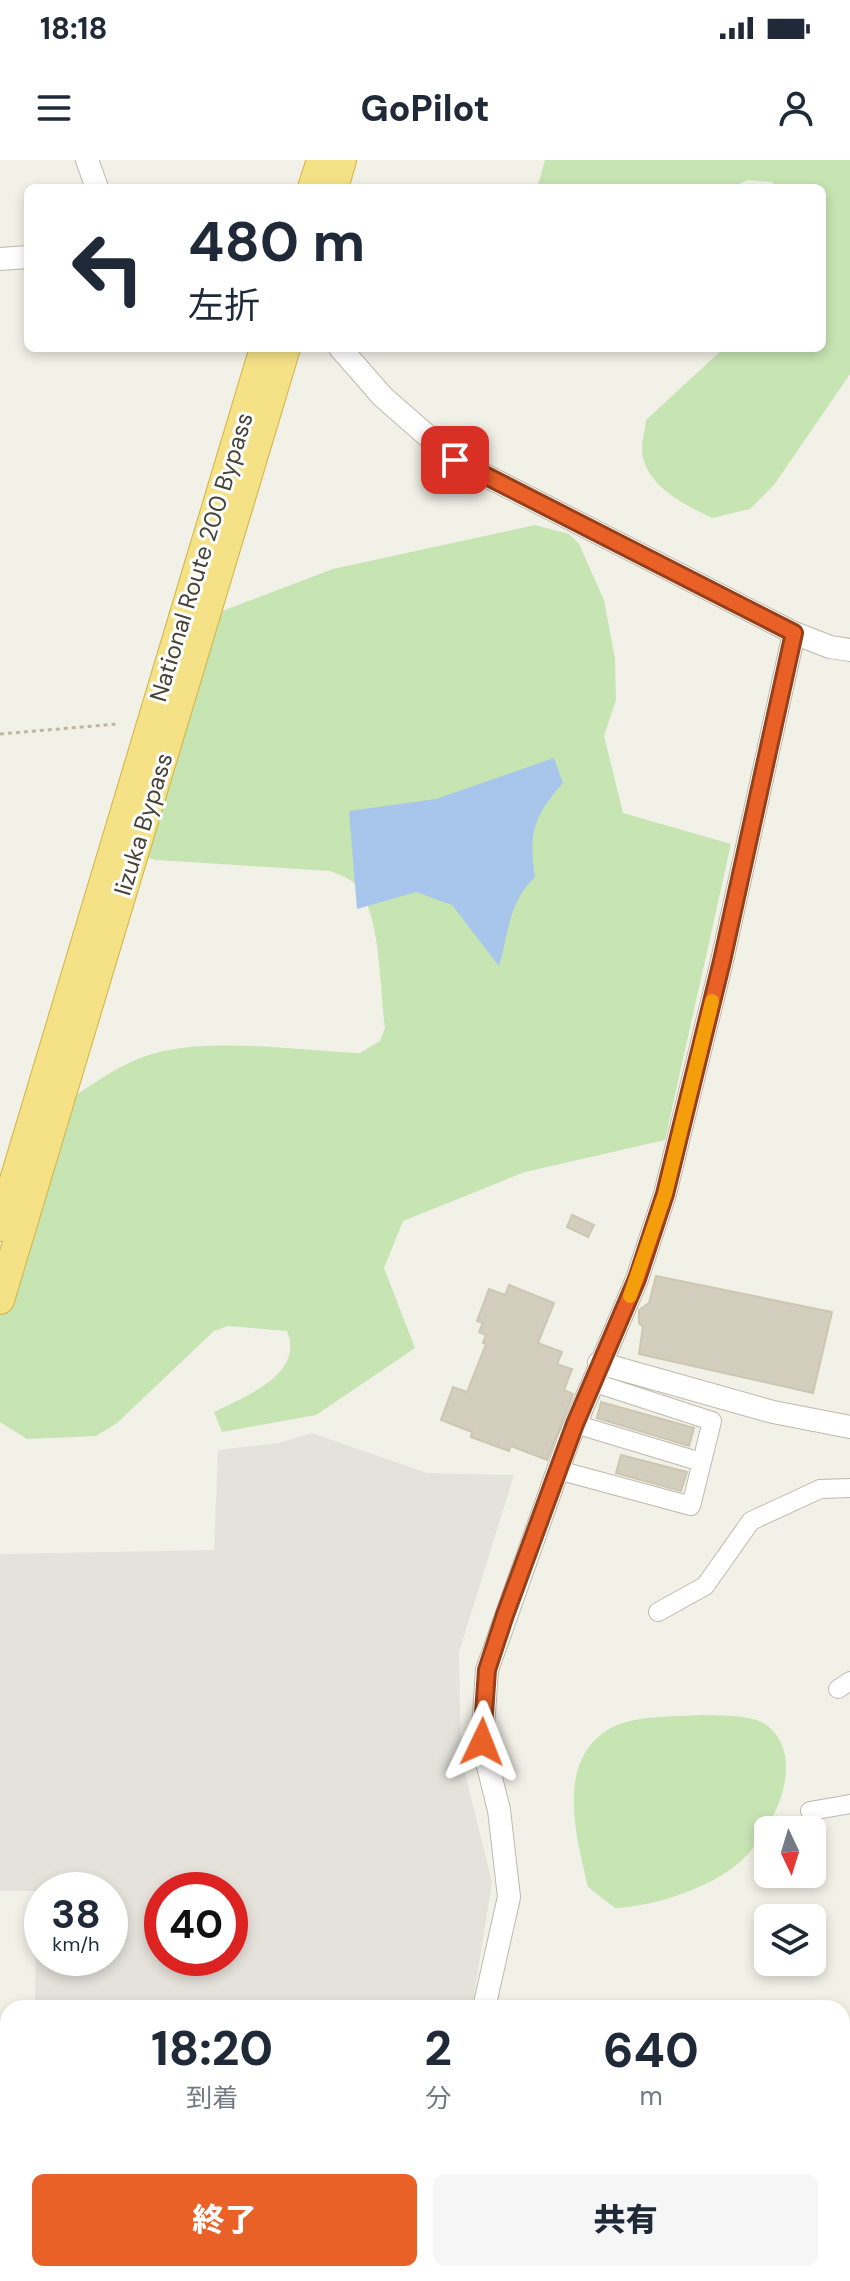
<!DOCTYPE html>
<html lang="ja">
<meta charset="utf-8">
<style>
:root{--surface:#fff;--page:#f6f6f7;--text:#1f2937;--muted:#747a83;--accent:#ea6127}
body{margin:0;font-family:"DM Sans","Noto Sans JP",sans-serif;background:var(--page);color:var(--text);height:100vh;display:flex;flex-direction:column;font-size:30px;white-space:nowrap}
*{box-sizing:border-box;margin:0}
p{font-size:26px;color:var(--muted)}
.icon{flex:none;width:44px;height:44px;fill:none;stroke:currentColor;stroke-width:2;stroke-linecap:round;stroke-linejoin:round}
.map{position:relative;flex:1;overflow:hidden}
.details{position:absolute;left:0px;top:1840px;width:850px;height:282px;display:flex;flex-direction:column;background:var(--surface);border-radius:24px 24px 0 0;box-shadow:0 4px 12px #0003}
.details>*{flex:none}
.hud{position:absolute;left:24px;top:24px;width:802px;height:168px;border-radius:12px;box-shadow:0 4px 12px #0003;background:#fff;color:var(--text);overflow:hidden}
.needle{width:52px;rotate:176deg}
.controls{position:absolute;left:754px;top:1656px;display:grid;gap:16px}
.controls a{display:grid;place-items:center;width:72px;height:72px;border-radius:12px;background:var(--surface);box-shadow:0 4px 12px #0003;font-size:40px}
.speed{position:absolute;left:24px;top:1712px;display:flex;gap:16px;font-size:40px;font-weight:700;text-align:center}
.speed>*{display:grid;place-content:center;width:104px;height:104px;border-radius:50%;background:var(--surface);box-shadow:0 4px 12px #0003;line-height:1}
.speed small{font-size:20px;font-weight:400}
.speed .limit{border:12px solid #d22;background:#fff;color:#111}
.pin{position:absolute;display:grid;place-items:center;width:68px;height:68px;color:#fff;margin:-34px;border-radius:16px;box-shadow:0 4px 12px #0006}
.me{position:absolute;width:88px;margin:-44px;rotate:2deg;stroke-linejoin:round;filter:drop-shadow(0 0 6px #0008)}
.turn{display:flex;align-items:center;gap:28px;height:168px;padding:0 32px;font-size:36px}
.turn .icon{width:104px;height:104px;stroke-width:2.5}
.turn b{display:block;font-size:56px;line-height:68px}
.eta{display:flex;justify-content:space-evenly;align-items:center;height:136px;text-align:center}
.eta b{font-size:48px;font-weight:800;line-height:56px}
.cta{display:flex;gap:16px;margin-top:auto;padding:16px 32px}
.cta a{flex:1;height:92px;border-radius:12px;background:var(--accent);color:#fff;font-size:32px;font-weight:800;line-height:92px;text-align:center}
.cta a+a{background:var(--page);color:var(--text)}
.status{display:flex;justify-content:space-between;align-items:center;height:56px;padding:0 40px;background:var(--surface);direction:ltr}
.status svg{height:22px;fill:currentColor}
header{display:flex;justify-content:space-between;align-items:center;height:104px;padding:0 32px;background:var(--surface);font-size:36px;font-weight:800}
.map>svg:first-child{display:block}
.industrial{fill:#e5e2dc;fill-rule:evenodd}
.green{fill:#c7e4b3}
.water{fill:#a8c6eb}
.building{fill:#d3cebe;stroke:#cdc7b1;stroke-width:2}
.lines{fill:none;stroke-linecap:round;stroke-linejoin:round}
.minor-casing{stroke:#bdb9ab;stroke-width:20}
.tertiary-casing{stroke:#bdb9ab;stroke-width:24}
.trunk-casing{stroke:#d2b242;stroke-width:30}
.path{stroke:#beb79d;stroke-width:3;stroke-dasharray:4 4;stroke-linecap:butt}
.minor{stroke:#fff;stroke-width:18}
.tertiary{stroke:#fff;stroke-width:22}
.trunk{stroke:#f5e287;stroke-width:28}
.route-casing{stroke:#983f19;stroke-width:20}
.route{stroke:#ea6127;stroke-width:14}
.slow{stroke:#f59e0b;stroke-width:14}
.labels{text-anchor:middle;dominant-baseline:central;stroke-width:6;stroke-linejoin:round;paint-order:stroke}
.street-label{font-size:24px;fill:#454237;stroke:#fff}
</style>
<div class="status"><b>18:18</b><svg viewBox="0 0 49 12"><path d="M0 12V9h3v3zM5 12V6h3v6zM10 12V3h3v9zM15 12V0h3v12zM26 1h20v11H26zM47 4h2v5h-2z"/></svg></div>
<header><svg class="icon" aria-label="menu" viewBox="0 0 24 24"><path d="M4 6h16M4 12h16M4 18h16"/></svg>GoPilot<svg class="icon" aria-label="person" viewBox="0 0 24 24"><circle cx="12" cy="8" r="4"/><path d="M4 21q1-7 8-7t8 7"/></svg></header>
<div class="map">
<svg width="850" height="2121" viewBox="0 0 850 2121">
<rect width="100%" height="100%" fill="#f2f1e7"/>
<path class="industrial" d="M312,1273l115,40 87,2 -55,177 2,105 31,125 -20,126h-437l1,-117h-36v-337l214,-4 4,-100 60,-7zM42,1730h68v68h-68zM162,1730h68v68h-68z"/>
<path class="green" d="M545,0h305v214l-76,111 -24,24 -38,9c-26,-13 -61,-29 -69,-60 -3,-11 2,-27 3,-38l78,-72h98v-160h-41l-10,-6 -23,-2 -19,8h-192z
M535,365l34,9 10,10 25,56 11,59 1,41 -12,36 19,77 108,31 -66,296 -140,32 -122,49 -19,47 31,80 -99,67 -94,17 -8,-20c31,-16 91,-37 73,-81l-59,-5 -14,5 -97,92 -21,13 -69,3 -27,-17v-126l61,-191c22,-14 44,-31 68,-42 60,-31 163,-12 231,-10l20,-12 5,-13c-5,-37 -4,-113 -28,-142 -7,-8 -17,-11 -27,-15l-173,-11 -27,-6 79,-238 124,-47z
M703,1555c19,1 52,-1 66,12 37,33 6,97 -21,127 -29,32 -91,52 -133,54l-27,-21c-11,-48 -33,-122 18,-156 25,-17 69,-14 97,-16z"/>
<path class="water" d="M554,598l9,25c-29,32 -35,51 -28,94 -27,26 -26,55 -36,89l-47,-61 -36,-13 -59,17 -8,-98 87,-12z"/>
<path class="building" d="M572,1055l22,10 -6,12 -21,-10z
M656,1116l176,36 -19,81 -174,-39 4,-27 -4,-4v-13l10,-7z
M509,1125l45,18 -16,40 24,9 -5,12 15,5 -8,21 9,4 -26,66 -36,-14 -2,5 -38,-14 1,-5 -31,-12 12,-33 14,5 19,-48 -3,-1 3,-8 -7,-3 4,-9 -6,-2 12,-32 16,6z
M601,1242l93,26 -5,18 -92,-28z
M621,1295l66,17 -6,19 -65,-18z"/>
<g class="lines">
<defs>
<path id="minor" d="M575,1264l126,38
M558,1310l133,36 21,-85 -120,-39
M658,1452l47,-26 46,-65 69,-32 30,-1
M838,1529l12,-8
M810,1651l40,-7
M842,1931l8,-16
M478,2114l6,7
M157,2121v-7
M530,2121l2,-7
M604,2121l2,-7
M648,2121l3,-7"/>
<path id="tertiary" d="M87,0l10,28
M0,99l28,-2
M340,188l43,49 72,63 339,173 36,14 20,3
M599,1203l174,49 77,15
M484,1848l25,-111 -10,-87 -17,-68 5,-72 82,-231 68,-160 28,-85 57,-233 72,-328
M842,1899l8,-3
M0,1917h8
M30,2114l1,7"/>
<path id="trunk" d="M312,28l9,-28
M334,28l8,-28
M0,1067l264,-879
M0,1140l286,-952"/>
</defs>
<use href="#minor" class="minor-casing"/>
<use href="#tertiary" class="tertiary-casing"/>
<use href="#trunk" class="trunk-casing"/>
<path class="path" d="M0,574l117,-10"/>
<use href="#minor" class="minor"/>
<use href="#tertiary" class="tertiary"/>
<use href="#trunk" class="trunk"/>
</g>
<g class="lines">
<defs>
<path id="route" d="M455,300l339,173 -72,328 -57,233 -28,85 -62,145 -70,191 -18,55 -5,72"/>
</defs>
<use href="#route" class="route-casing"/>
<use href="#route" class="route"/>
<path class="slow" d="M630,1136l35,-102 47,-193"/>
</g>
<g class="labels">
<g class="street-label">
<text transform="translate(201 397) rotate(-73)">National Route 200 Bypass</text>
<text transform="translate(143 664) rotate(-73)">Iizuka Bypass</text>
</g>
</g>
</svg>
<div class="controls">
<a><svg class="needle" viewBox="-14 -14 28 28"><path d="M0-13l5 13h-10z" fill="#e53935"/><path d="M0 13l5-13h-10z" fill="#747a83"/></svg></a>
<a><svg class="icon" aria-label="layers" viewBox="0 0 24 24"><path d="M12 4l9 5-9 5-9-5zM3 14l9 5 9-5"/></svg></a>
</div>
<div class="speed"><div>38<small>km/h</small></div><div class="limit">40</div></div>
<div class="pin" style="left:455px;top:300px;background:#d93025"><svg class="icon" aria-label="arrive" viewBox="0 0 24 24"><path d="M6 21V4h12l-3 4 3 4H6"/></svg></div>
<svg class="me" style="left:482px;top:1582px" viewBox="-20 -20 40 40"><path d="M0-17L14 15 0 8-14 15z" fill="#ea6127" stroke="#fff" stroke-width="4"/></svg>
<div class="hud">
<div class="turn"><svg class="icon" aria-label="left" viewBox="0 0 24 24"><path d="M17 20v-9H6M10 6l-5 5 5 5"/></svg><div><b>480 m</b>左折</div></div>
</div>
<section class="details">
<div class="eta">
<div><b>18:20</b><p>到着</p></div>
<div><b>2</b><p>分</p></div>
<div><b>640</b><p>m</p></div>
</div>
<div class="cta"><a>終了</a><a>共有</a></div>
</section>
</div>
